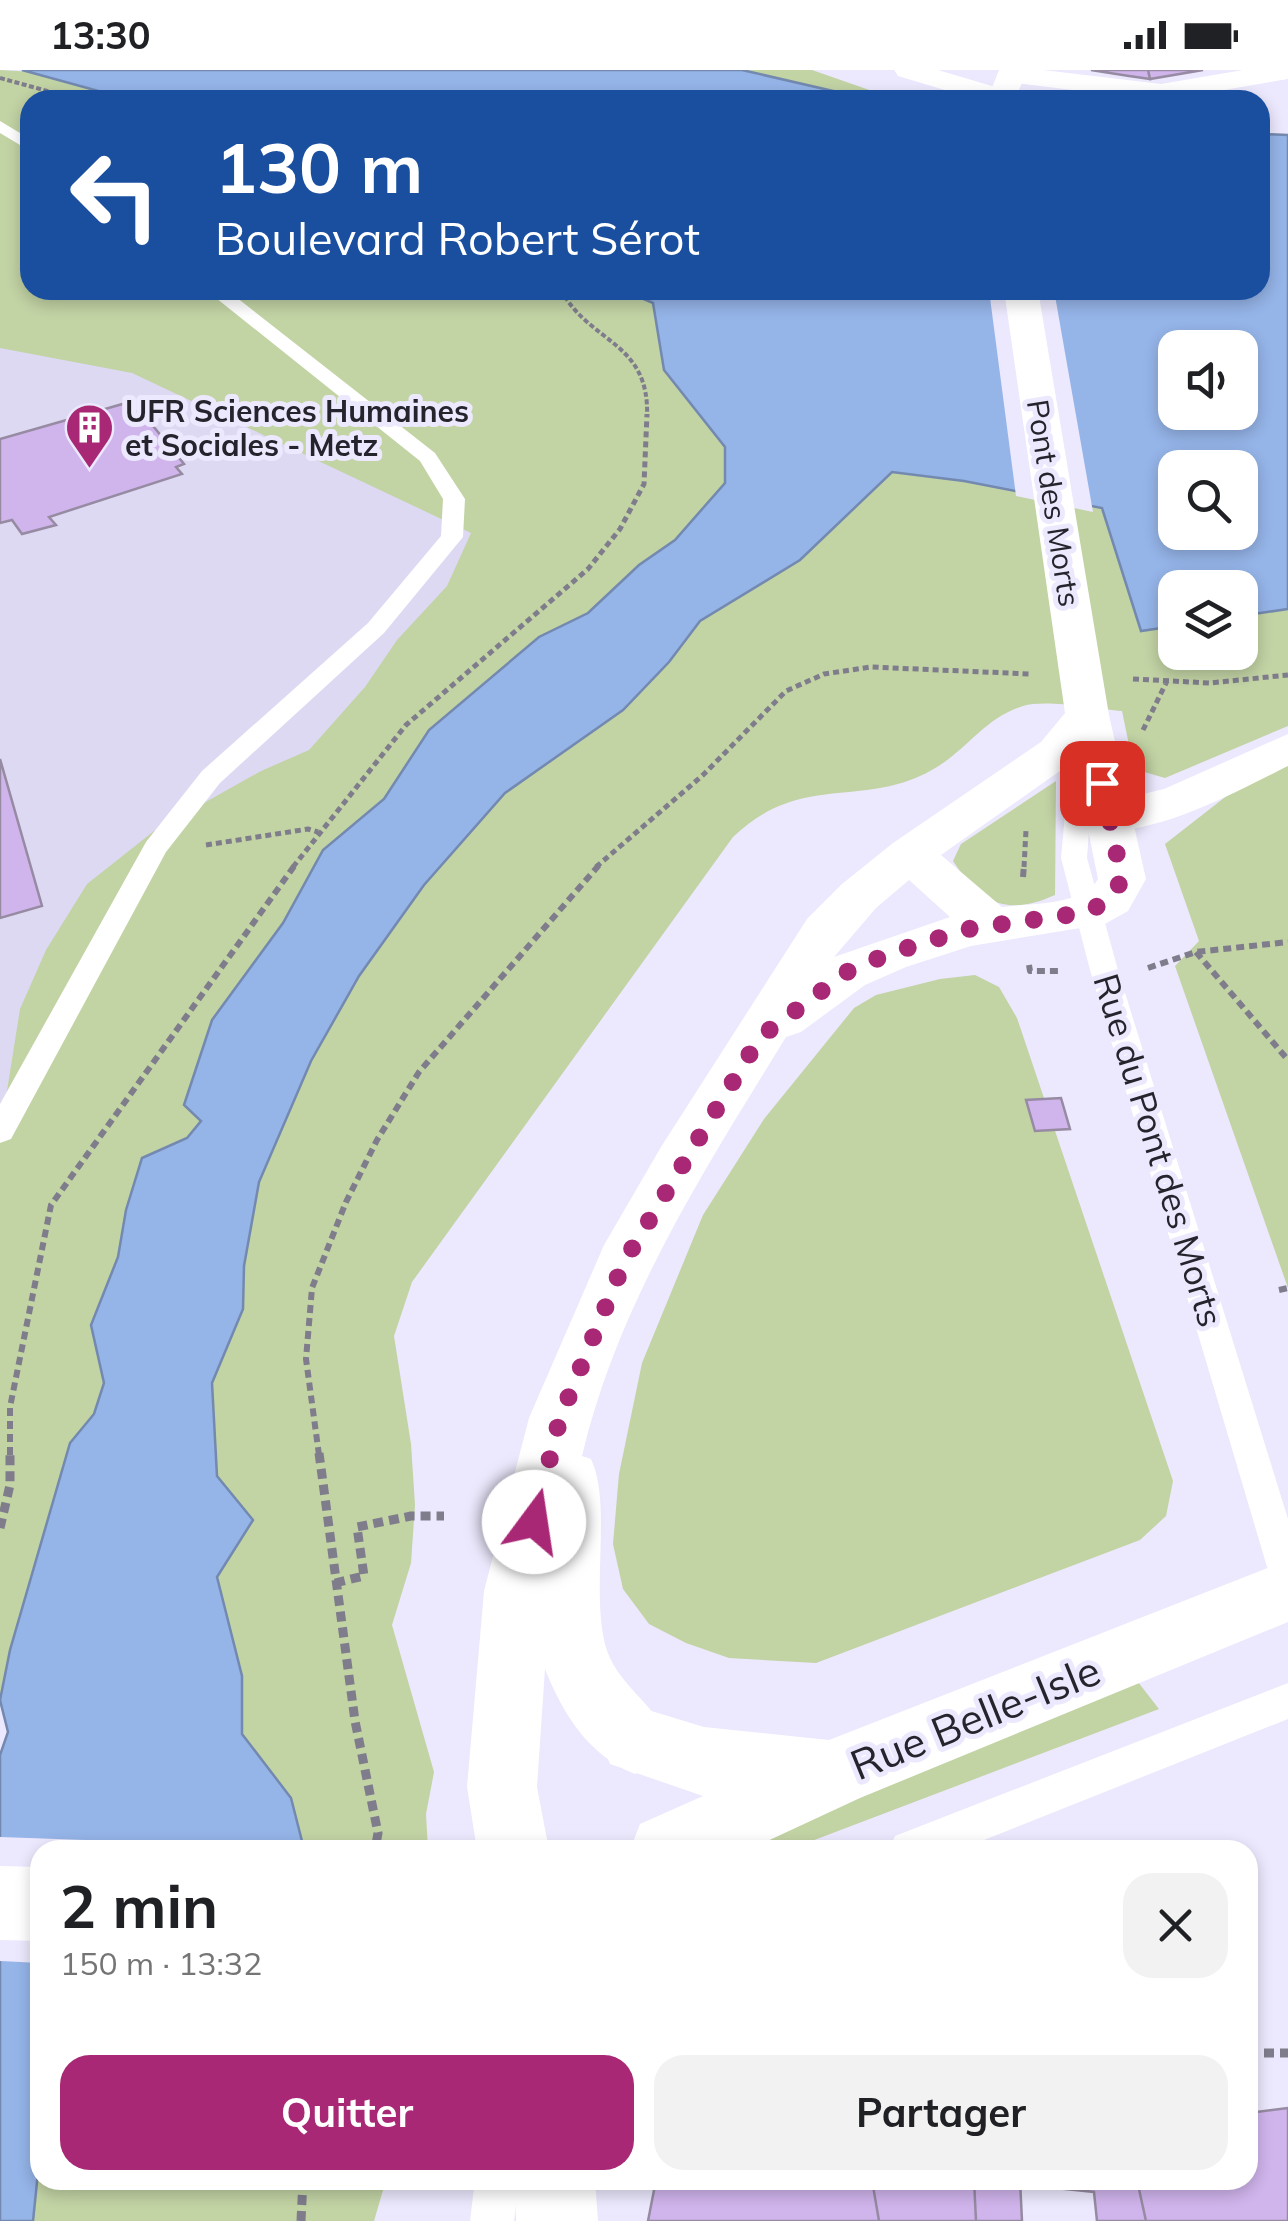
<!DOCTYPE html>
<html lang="fr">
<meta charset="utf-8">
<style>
:root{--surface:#fff;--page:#f2f2f2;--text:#202124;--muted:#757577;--accent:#a92875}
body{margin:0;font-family:Mulish,sans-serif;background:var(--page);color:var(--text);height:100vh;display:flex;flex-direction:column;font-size:38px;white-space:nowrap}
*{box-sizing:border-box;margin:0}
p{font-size:32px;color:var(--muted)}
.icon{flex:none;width:55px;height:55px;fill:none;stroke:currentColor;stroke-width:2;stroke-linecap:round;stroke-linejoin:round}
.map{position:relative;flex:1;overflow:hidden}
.drawer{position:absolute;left:30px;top:1770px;width:1228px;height:350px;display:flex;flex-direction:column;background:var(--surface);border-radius:30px;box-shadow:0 5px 15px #0003}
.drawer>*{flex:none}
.top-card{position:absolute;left:20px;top:20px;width:1250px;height:210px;border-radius:30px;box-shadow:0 5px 15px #0003;background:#1a4fa0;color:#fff;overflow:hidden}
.buttons{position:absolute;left:1158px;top:260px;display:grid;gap:20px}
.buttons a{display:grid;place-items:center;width:100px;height:100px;border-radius:20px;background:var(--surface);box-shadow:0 5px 15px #0003;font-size:50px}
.pin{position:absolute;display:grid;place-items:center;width:85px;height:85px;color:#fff;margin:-42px;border-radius:20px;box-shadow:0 5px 15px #0006}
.me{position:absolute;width:110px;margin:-55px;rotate:14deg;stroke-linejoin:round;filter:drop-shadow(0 0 8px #0008)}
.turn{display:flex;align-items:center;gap:35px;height:210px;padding:0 30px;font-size:45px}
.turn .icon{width:130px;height:130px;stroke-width:2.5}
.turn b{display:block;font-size:70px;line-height:85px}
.round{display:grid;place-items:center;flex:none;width:105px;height:105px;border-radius:30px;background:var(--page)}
.overview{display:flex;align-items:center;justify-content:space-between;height:170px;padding:0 30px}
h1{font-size:60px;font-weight:700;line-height:75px}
.cta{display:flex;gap:20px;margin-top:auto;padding:20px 30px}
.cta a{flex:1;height:115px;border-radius:30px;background:var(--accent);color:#fff;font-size:40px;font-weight:700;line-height:115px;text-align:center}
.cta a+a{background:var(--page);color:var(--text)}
.status{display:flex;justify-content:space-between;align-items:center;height:70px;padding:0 50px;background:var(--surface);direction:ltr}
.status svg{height:28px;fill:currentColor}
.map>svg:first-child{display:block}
.built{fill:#ddd9f3}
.green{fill:#c2d3a4}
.water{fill:#95b4e8;stroke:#7389b0;stroke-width:2.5;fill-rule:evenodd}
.pier{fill:#ece8fd}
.building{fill:#d0b4ec;stroke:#968ba2;stroke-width:2.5}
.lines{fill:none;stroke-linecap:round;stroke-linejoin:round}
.path-far3{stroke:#7f7d8c;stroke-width:4;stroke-dasharray:5 2.5;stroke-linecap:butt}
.path-far2{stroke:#7f7d8c;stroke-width:5;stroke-dasharray:6 4;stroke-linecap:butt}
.path-far1{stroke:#7f7d8c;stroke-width:6;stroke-dasharray:8 5;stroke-linecap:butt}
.path{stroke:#7f7d8c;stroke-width:9;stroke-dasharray:10 6;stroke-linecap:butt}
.service{fill:#fff;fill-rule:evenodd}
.minor{fill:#fff;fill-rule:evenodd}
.tertiary{fill:#fff;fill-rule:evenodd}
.secondary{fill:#fff;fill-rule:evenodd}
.route{stroke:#a92875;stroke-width:18;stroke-dasharray:0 32.4}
.labels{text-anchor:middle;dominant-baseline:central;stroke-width:10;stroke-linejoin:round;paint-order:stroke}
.far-poi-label{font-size:30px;font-weight:bold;fill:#25242d;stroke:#ece8fd;text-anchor:start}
.far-street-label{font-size:30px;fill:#25242d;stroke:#ece8fd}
.street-label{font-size:35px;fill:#25242d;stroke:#ece8fd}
.near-street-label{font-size:42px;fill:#25242d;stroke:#ece8fd}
</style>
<div class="status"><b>13:30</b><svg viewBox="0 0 49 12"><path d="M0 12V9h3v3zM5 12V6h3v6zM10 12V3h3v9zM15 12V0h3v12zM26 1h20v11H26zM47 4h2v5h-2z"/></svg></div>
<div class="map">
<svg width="1288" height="2151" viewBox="0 0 1288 2151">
<rect width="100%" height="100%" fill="#ece8fd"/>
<path class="built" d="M0,91l30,129 513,262 -543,584z"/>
<path class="green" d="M0,0l34,2 97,28h-101v190h593l30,13 11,67 62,77 -1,36 -50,57 -36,25 -51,48 -49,24 -110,93 -45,69 -61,51 -40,73 -71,97 -10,100 -15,18 -45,20 -16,52 -8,47 -27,68 13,58 -10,31 -24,29 -60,207 -10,50v-565l20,-126 26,-59 41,-66 67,-53 107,-60 48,-21 56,-63 32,-47 50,-54 24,-53 -339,-160 -132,-25z
M742,0h70l86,30h-26z
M893,402l71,9 138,27 39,122 34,-4v26h65v-36l48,-7v117l-123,52 -31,-9 -12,-58c-25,-2 -76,-12 -99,-5 -37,11 -54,41 -86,61 -71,44 -134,3 -204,70l-321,445 -18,54 17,108 4,61 -4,58 -19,62 42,147 -8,42 2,36h-125l-12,-52 -49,-64v-58l-25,-99 36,-57 -36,-44 -5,-93 31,-74 1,-43 15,-84 52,-121 48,-85 65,-91 81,-92 118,-83 46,-48 31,-41 100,-61z
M1288,678v540l-113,-322 24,-25 -34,-97z
M1056,711l-1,114c-49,22 -74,8 -102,-34l8,-17z
M975,905l24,12 18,31 156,463 -7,35 -26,24 -324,123 -87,-5 -43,-15 -37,-19 -26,-35 -10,-45 6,-70 23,-111 61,-148 61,-96 90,-111 22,-13 64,-16z
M1138,1612l21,27 -371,141h-72z
M40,2083v27h346l-12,41h-341z"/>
<path class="water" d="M22,0h720l130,30h-741z
M1260,64l28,1v474l-48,7v-28h-65v38l-34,5 -39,-123 -138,-27 -72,-9 -92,88 -100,61 -31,41 -46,48 -118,83 -81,92 -65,91 -48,85 -52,121 -15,84 -1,43 -31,74 5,93 36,44 -36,57 25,99v58l49,64 13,51 -264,1v303l-7,68h-33v-466l8,-23 -8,-32 10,-50 60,-207 24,-29 10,-31 -13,-58 27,-68 8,-47 16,-52 45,-20 14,-17 -17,-16 28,-85 71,-97 40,-73 61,-51 45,-69 110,-93 49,-24 51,-48 36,-25 50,-57v-36l-61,-77 -11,-67 -30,-13h637zM1175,278h65v64h-65zM1175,398h65v64h-65z"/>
<path class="pier" d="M989,220h65l39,222 -77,-16z
M0,1767l309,11v2h-269v113l-40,-2z"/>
<path class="building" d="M1091,0h57l2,9 -21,-3z
M1148,0h55l-53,9z
M126,333l7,9 7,-2 44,54 -8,3 6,7 -133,43 7,8 -34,9 -10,-14 -12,3v-84z
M0,689l42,147 -42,12z
M1061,1028l9,31 -35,2 -9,-31z
M1288,2038v113h-142l-9,-41h111v-67z
M656,2110h216l7,41h-231z
M872,2110h102l2,41h-97z
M974,2110h46l2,41h-46z
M1023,2110h114l9,41h-49l-3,-29 -57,-6 -2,-5z"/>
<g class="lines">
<path class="path-far3" d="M0,8l80,22
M561,220c29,54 89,51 86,127"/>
<path class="path-far2" d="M1133,609l77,4 78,-8
M1143,660l24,-49
M206,775l102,-16 10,3
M293,797l113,-142 182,-156 32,-40 24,-45 3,-70
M596,797l107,-92 83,-84 38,-17 47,-7 159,7
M1024,797l2,-37"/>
<path class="path-far1" d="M1023,807l1,-12
M1196,882l92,108
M1029,895l1,6h31
M1148,898l48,-16 92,-10
M1279,1220l9,-2
M10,1385v-48l41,-202 244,-340
M319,1385l-13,-96 6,-71 34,-86 31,-62 42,-68 180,-207"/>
<path class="path" d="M319,1383l36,268 23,112 -3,17
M0,1458l10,-43v-32
M335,1513l29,-7 -7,-49 54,-11h33
M1248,1983h40
M301,2151l2,-41"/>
<path class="service" d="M0,51l30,18v12l-30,-18z
M206,220h21l208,163 30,46 -2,38 -79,96 -164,150 -54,69 -155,287 -11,4v-39l146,-262 56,-71 166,-148 73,-87 2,-37 -23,-38z
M1083,669l12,8 -8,111 31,112 170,549v75l-13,-5 -5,-12 -180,-607 -29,-112 10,-111z
M1288,1613v36l-329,131h-70l6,-14z
M475,2110h44l-5,41h-44z"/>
<path class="minor" d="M894,0h44l74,22 4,6 -38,2 -80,-24z
M1288,664v32c-48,24 -142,76 -195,62l-6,-11 6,-11 71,-17z
M0,1796l40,1v74l-40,-1z"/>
<path class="tertiary" d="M1000,0h43l118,14 82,-14h45v9l-122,21h-65l4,-6 -104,-13 -4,-6z
M1288,1490v62l-428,176 -112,52h-118l10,-26 63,-28 -93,-32 -10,-24 10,-24 25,-10 69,21 125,13z"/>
<path class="secondary" d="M999,0h28l-12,30h-28z
M1004,220h34l71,425 37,164 -18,32 -23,13 -134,22 -65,21 -41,18 -64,47 -15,5c-81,132 -168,266 -204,419l9,3c21,45 0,128 14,185 10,40 50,59 65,96l-10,24 -25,10c-47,-19 -72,-60 -90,-105l-8,118 12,63h-72l-10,-63 17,-196 45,-173 75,-173 57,-98 146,-228 35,-35 51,-41 148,-101 24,-29zM1074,691l24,118c-15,27 -68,24 -96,28l-61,-52zM909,810l41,37 -116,40 42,-49z
M515,2110h80l3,41h-82z"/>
</g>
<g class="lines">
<path class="route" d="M534,1452l26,-104 64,-156 136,-225 87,-65 41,-18 80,-25 120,-17 23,-14 11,-19 -20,-96"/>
</g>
<defs>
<symbol id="building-pin" viewBox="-11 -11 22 30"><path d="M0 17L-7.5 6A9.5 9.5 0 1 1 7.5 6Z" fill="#a92875" stroke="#ece8fd"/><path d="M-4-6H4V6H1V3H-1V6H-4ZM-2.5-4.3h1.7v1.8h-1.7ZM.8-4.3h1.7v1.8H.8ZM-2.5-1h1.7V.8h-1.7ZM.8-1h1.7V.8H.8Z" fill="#fff"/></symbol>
</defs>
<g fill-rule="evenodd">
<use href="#building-pin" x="62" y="330" width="55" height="75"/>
</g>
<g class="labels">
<g class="far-poi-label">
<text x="125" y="341">UFR Sciences Humaines<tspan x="125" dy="34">et Sociales - Metz</tspan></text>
</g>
<g class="far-street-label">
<text transform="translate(1054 433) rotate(81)">Pont des Morts</text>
</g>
<g class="street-label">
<text transform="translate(1159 1080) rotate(73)">Rue du Pont des Morts</text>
</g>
<g class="near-street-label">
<text transform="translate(975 1647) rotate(-22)">Rue Belle-Isle</text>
</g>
</g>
</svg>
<div class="buttons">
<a><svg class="icon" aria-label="sound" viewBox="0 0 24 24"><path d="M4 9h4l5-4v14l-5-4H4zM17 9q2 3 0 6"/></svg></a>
<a><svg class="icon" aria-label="search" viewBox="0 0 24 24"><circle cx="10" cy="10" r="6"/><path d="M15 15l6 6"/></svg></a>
<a><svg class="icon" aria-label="layers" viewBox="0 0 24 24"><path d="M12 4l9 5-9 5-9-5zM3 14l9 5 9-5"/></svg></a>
</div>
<div class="pin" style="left:1102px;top:713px;background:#d93025"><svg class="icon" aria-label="arrive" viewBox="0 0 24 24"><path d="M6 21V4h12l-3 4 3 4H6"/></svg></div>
<svg class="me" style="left:534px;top:1452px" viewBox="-20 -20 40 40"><circle r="19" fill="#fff"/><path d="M0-13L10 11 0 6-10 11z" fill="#a92875"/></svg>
<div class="top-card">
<div class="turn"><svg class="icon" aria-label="left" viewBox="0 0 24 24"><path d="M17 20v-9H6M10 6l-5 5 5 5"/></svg><div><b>130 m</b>Boulevard Robert Sérot</div></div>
</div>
<section class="drawer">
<div class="overview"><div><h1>2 min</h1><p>150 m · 13:32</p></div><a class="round"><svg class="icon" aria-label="close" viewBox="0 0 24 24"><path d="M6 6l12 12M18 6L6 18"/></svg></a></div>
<div class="cta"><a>Quitter</a><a>Partager</a></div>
</section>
</div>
